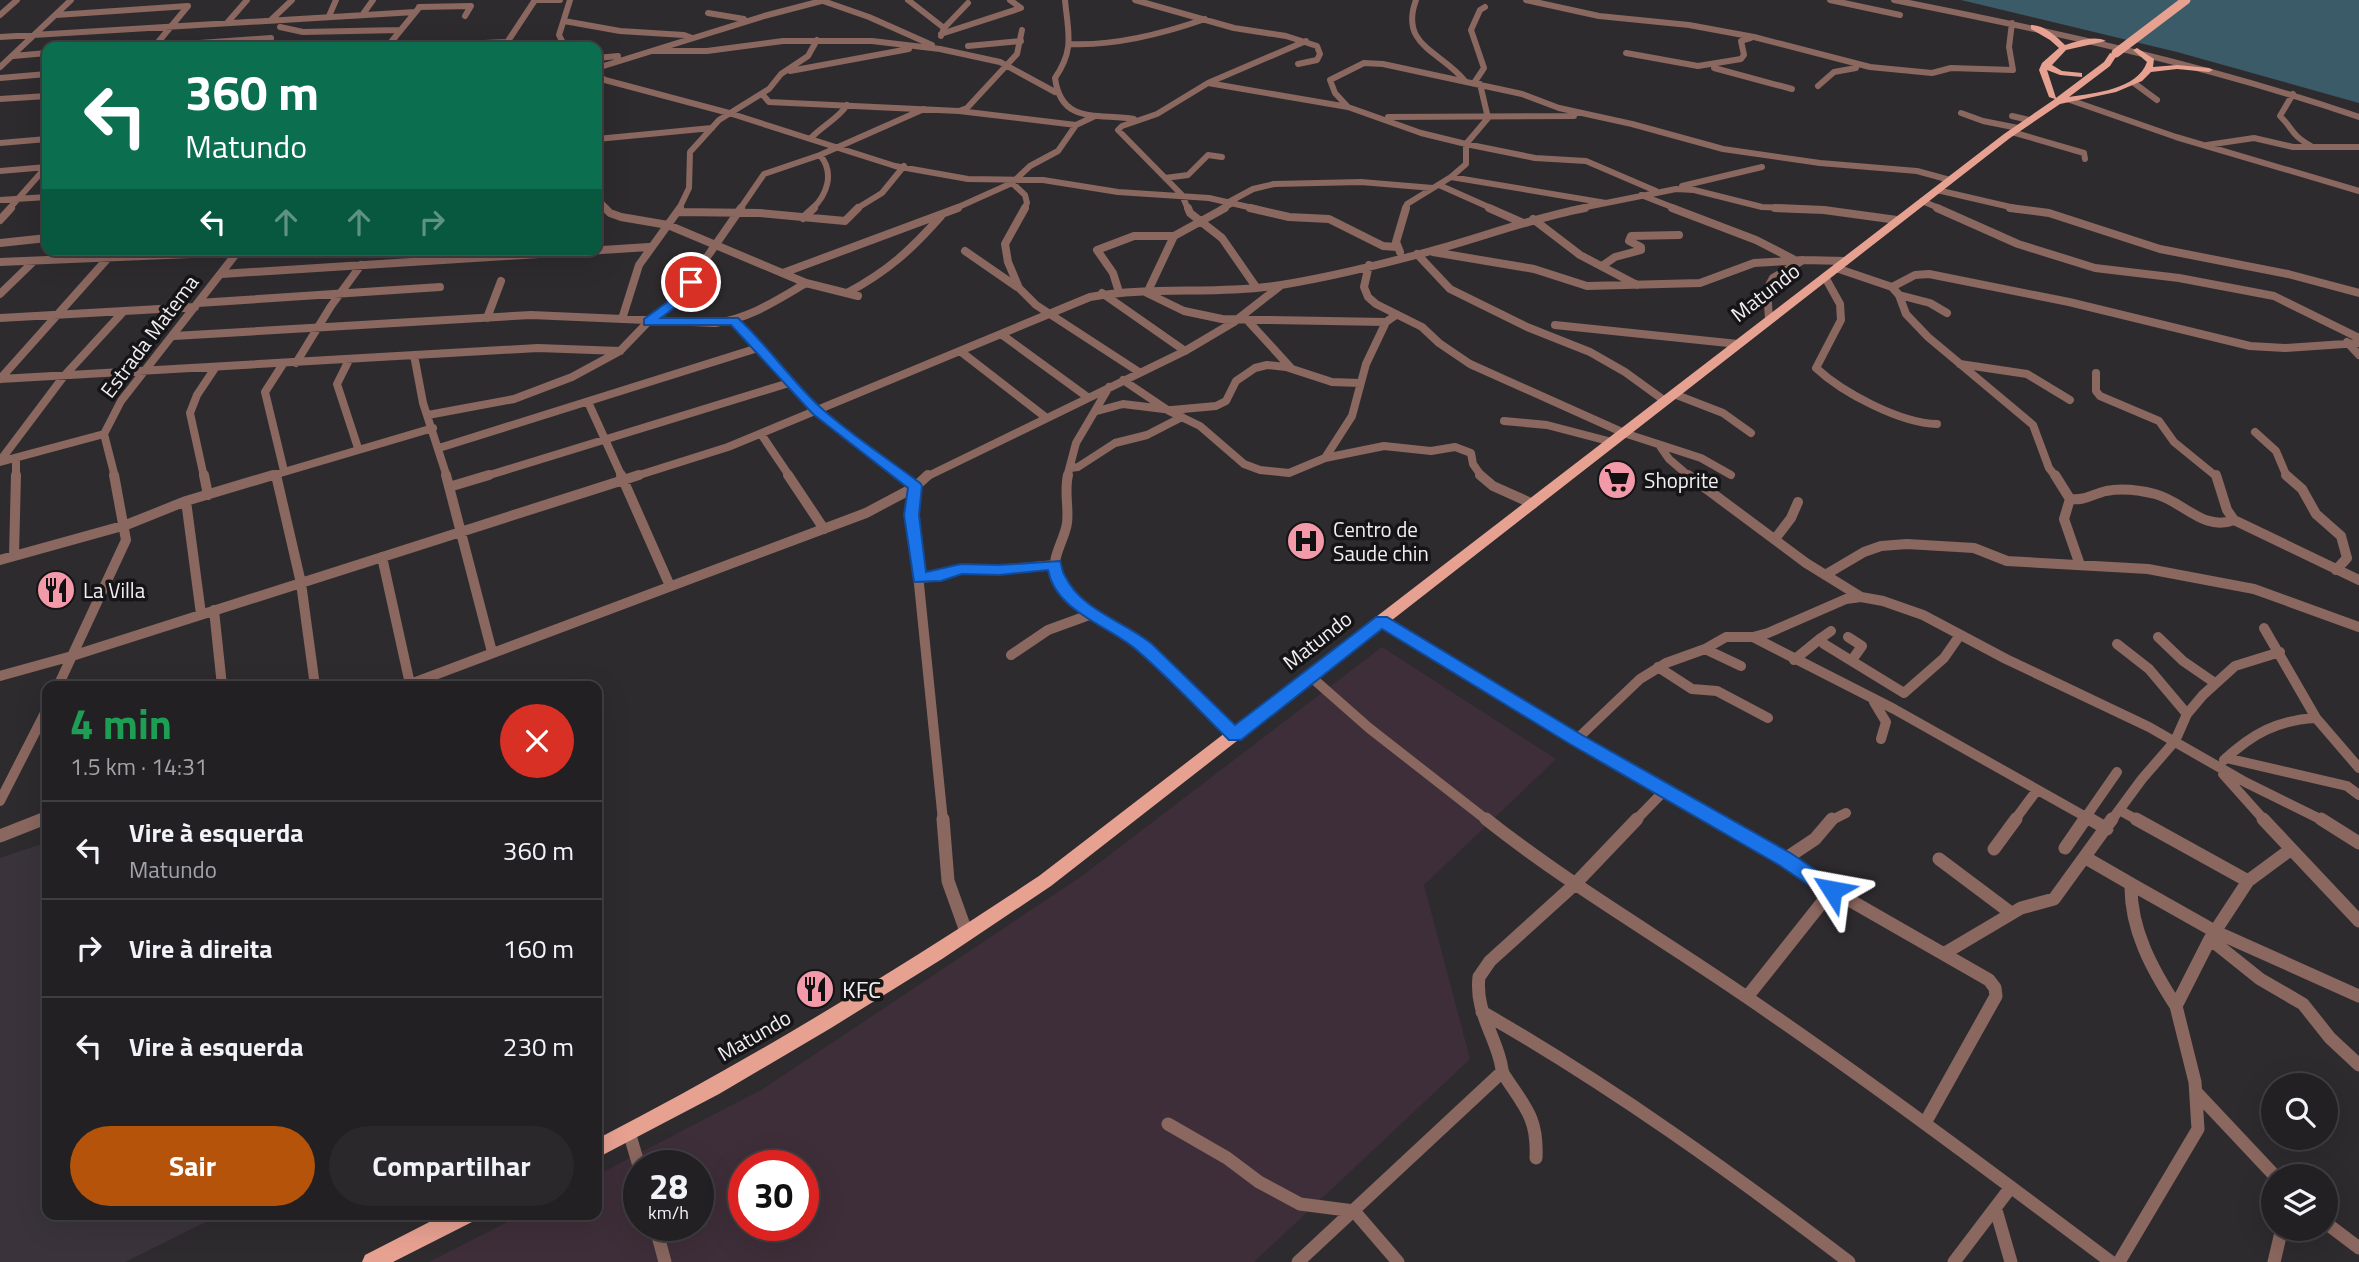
<!DOCTYPE html>
<html lang="pt">
<meta charset="utf-8">
<style>
:root{--surface:#222023;--page:#2a282b;--text:#f1f3f6;--muted:#a2a3a6;--line:#3f3e41;--accent:#b45309}
body{margin:0;font-family:"Titillium Web",sans-serif;background:var(--page);color:var(--text);height:100vh;display:flex;flex-direction:column;font-size:26px;white-space:nowrap}
*{box-sizing:border-box;margin:0}
p{font-size:23px;color:var(--muted)}
.icon{flex:none;width:38px;height:38px;fill:none;stroke:currentColor;stroke-width:2;stroke-linecap:round;stroke-linejoin:round}
.map{position:relative;flex:1;overflow:hidden}
.sheet{position:absolute;left:42px;top:681px;width:560px;height:539px;display:flex;flex-direction:column;background:var(--surface);border-radius:14px;box-shadow:0 7px 28px #0002,0 0 0 2px var(--line)}
.sheet>*{flex:none}
.banner{position:absolute;left:42px;top:42px;width:560px;height:214px;border-radius:14px;box-shadow:0 7px 28px #0002,0 0 0 2px var(--line);background:#0b6e4f;color:#fff;overflow:hidden}
.buttons{position:absolute;left:2261px;top:1073px;display:grid;gap:14px}
.buttons a{display:grid;place-items:center;width:77px;height:77px;border-radius:50%;background:var(--surface);box-shadow:0 7px 28px #0002,0 0 0 2px var(--line);font-size:35px}
.speed{position:absolute;left:623px;top:1150px;display:flex;gap:14px;font-size:35px;font-weight:700;text-align:center}
.speed>*{display:grid;place-content:center;width:91px;height:91px;border-radius:50%;background:var(--surface);box-shadow:0 7px 28px #0002,0 0 0 2px var(--line);line-height:1}
.speed small{font-size:18px;font-weight:400}
.speed .limit{border:10px solid #d22;background:#fff;color:#111}
.pin{position:absolute;display:grid;place-items:center;width:60px;height:60px;color:#fff;margin:-30px;border:4px solid #fff;border-radius:50%;box-shadow:0 2px 7px #0007}
.me{position:absolute;width:77px;margin:-38px;rotate:304deg;stroke-linejoin:round;filter:drop-shadow(0 0 5px #0008)}
.turn{display:flex;align-items:center;gap:24px;height:147px;padding:0 28px;font-size:32px}
.turn .icon{width:91px;height:91px;stroke-width:2.5}
.turn b{display:block;font-size:49px;line-height:60px}
.lanes{display:flex;align-items:center;height:66px;padding:0 28px;background:#0003;justify-content:center;gap:35px;direction:ltr}
.lanes .off{opacity:.35}
.round{display:grid;place-items:center;flex:none;width:74px;height:74px;border-radius:37px;background:var(--page)}
.head{display:flex;align-items:center;justify-content:space-between;height:119px;padding:0 28px}
h1{font-size:42px;font-weight:700;line-height:52px;color:#1e9e55}
.button{display:flex;gap:14px;margin-top:auto;padding:14px 28px}
.button a{flex:1;height:80px;border-radius:42px;background:var(--accent);color:#fff;font-size:28px;font-weight:700;line-height:80px;text-align:center}
.button a+a{background:var(--page);color:var(--text)}
ul{padding:0;list-style:none}
li{display:flex;align-items:center;gap:21px;height:98px;padding:0 28px;border-top:2px solid var(--line)}
li div{flex:1}
li b{display:block;font-size:26px}
li em{font-style:normal}
.map>svg:first-child{display:block}
.built{fill:#3a333c}
.industrial{fill:#3e2e39;fill-rule:evenodd}
.water{fill:#3b5b68}
.lines{fill:none;stroke-linecap:round;stroke-linejoin:round}
.minor-far3{stroke:#8a675f;stroke-width:6}
.minor-far2{stroke:#8a675f;stroke-width:8}
.minor-far1{stroke:#8a675f;stroke-width:10}
.minor{stroke:#8a675f;stroke-width:13}
.major{fill:#e7a191;fill-rule:evenodd}
.major-bridge{stroke:#e7a191;stroke-width:9}
.route{fill:#1a73e8;stroke:#114b97;stroke-width:2}
.labels{text-anchor:middle;dominant-baseline:central;stroke-width:7;stroke-linejoin:round;paint-order:stroke}
.street-label{font-size:21px;fill:#f2eff2;stroke:#151416}
.poi-label{font-size:21px;fill:#f2eff2;stroke:#151416;text-anchor:start}
.near-poi-label{font-size:24px;fill:#f2eff2;stroke:#151416;text-anchor:start}
</style>
<div class="map">
<svg width="2359" height="1262" viewBox="0 0 2359 1262">
<rect width="100%" height="100%" fill="#2e2b2f"/>
<path class="built" d="M47,842v372l173,1 -95,47h-125v-404z"/>
<path class="industrial" d="M1382,647l174,112 -132,126 46,174 -216,203h-825l92,-47 76,-1v-39l166,-86 319,-213zM639,1166h59v59h-59zM744,1166h59v59h-59z"/>
<path class="water" d="M1961,0h398v103l-182,-51z"/>
<g class="lines">
<path class="minor-far3" d="M534,0h26
M820,0l49,17 63,28
M908,0l36,28
M1065,0c3,33 10,49 -10,78 6,47 43,35 79,41
M1135,0l99,28 52,8 31,10 3,8 -3,6 -19,4
M1416,0c-17,46 25,51 49,81
M1526,0l73,16 90,9 65,12 116,30 62,6 19,-5 62,2 -4,-23 3,-24
M1830,0l70,15
M1894,0c157,31 313,65 465,117
M419,7l52,-1 -6,10
M708,13l36,6
M363,14l10,-14
M0,15l17,-15
M56,15l132,-9 -34,41
M329,16l7,-16
M271,20l21,-20
M564,21l56,10 64,4 8,3
M227,23l20,-23
M280,27l23,5 97,-2
M941,34l80,-26 -11,-8
M941,36l3,-8 24,-25
M0,37l415,-25
M1070,44c45,2 92,-10 135,-25
M968,46l53,-5
M143,47l128,-9
M387,47l31,-38
M394,47l113,-5
M504,47l31,-47
M565,47l-6,-12 11,-35
M654,51h53l76,-10h89l68,8 60,13 55,30
M1626,53l72,13 43,-7 3,-4 -3,-14 10,-3
M13,56l34,-3
M597,58l21,-2
M0,67l71,-67
M597,68l167,-52 61,-16
M1714,68l78,21
M790,71l119,-22
M597,75l8,5 124,33 166,53 73,13 75,1 75,12 91,6 48,11
M0,78l47,-4
M1208,83l140,24 73,26 45,11 69,14 51,3 70,30
M1474,83l10,-15 -13,-38 9,-20 5,-3
M2134,83l23,17
M1818,86l16,-14 22,-4
M762,94l7,8 190,9 117,14
M2293,94l-13,22c15,15 10,18 31,30
M0,99l47,-3
M2067,99l109,38 183,54
M1348,107l-13,-14 -5,-13 34,-17 19,1 139,30 37,14 73,16 91,25 97,14 97,8 33,9
M959,111l8,-3 50,-54 5,-24
M1961,113l22,8 35,7
M2012,116l17,4
M1388,117l186,-1
M2012,132l72,21 1,6
M811,138c11,-12 28,-20 36,-33
M597,139l115,-11
M0,143l47,-4
M2207,145l47,-7 39,9h66
M0,171l47,-4
M1451,177l155,26
M1165,178l23,-3 20,-20 14,2
M1012,183l13,12 2,8 -3,6
M1439,185l54,24
M1682,186l80,-19
M1937,190l82,19
M1641,195l36,14
M597,198l10,11
M0,200l47,-3
M1922,201l19,8
M1227,203l26,-14 21,-5 87,-2 72,6
M9,209l38,-43
M679,209l10,-21 1,-36 29,-32 50,-31 12,-15 27,-18 9,-16
M740,209l24,-35 56,-19 104,-46
M812,209c15,-14 23,-36 8,-54
M856,209l26,-16 22,-27
M954,209l58,-26 18,-17 28,-15 18,-26 19,-9
M1188,209l-6,-14 -64,-65 4,-4 35,-12 51,-31 98,-42
M1221,209l10,-5
M1405,209l2,-5 44,-27 15,-13v-20l22,-26 -8,-34
M1576,209l100,-20 18,1 68,17 49,2"/>
<path class="minor-far2" d="M605,208l5,5 11,4 47,8 138,58 52,13
M1025,208l-20,36 3,18 11,26 17,17 103,67
M1188,208l2,5 32,25 34,49
M1225,208l-51,28 -27,57 37,18 38,8 164,3
M1250,208l39,9 40,2 54,27 14,1
M1489,208l34,15
M1672,208l84,32 37,19
M1775,208l49,2 73,10
M1937,208l81,36 77,24 84,10 95,18 85,42
M2010,208l39,5 111,36 128,25 71,19
M678,212l82,1 85,8 13,-13
M803,218l11,-10
M1533,219l47,36 57,30
M0,220l11,-12
M0,243l47,-5
M965,251l52,36
M1400,252l-4,-10 10,-34
M1433,252l101,17 53,17 113,-3 54,-20 49,-3
M1417,254l33,35 77,38 63,25 35,20 40,29
M0,262l238,-10
M1369,265l-5,22 4,10 8,7 46,23 17,16 31,21 154,69 77,25 30,17
M1602,266l13,-9 26,-7v-3l-12,-6 2,-5 48,-1
M1836,268l56,19 7,8 7,19 22,23 105,88 16,43 7,9
M783,273l175,-65
M221,274l428,-27
M1825,277l15,27 1,16 -25,48c27,25 84,55 121,56
M1892,287l23,-12 14,-1 140,28 181,44 35,2 74,-5
M1119,292l-6,-19 -16,-23 37,-14h40
M847,293c41,-22 64,-43 94,-77
M1102,293l83,58
M0,294l34,-33
M1899,295l31,8 17,10
M198,303l242,-16
M0,318l195,-11
M487,318l14,-37
M622,319l17,-54 41,-57
M1769,319l-2,-30 6,-11 30,-18 42,1
M734,321c29,28 52,61 82,89 26,24 58,45 86,67
M1249,322l42,46
M1555,325l183,19
M1001,334l85,62
M174,336l357,-21 184,8c34,-4 62,-23 91,-40
M2347,342l12,13
M960,351l84,65
M414,355l9,48 24,74
M349,360l-12,24 21,64
M296,363l35,-57 30,-41
M283,364l-18,28 19,79
M1960,364l67,10 43,26
M2096,373v18l4,5 59,25 15,21 43,35
M0,379l538,-31 82,3
M0,379l108,-121
M1123,380l46,31 31,15 44,38 16,6 29,3 36,-15 27,-42 14,-52 20,-42 10,-7
M1674,394l49,19 28,20
M588,402l34,75
M1097,411l26,-7 49,6 44,-4 10,-5 10,-20 19,-13 12,-3 19,2 46,15 28,1
M428,415l86,-16 58,-22 48,-26 28,-29 32,-26 61,-88
M1504,421l43,4 65,17
M2255,432l21,19 11,26
M761,434l29,43
M1660,446l9,13 21,18
M439,448l322,-101
M1325,458l59,-12 47,5 24,-4 16,6 2,11 9,13
M0,461l64,-85 59,-64
M0,462l104,-28
M1070,468l8,-1 37,-24 32,-8 35,-18
M276,474l1,3
M16,477v-19
M115,477l-11,-43 17,-33 118,-151
M204,477l-14,-64 7,-18 18,-27
M267,477l166,-49
M483,477l306,-94
M633,477l95,-30 362,-150c63,-11 127,-2 191,-12 50,-8 102,-21 150,-34 52,-14 101,-33 154,-43
M926,477l259,-126 49,-29 46,-36
M1067,477l9,-34 33,-56"/>
<path class="minor-far1" d="M204,475l4,20
M276,475l25,108 14,103
M446,475l46,177
M621,475l49,111
M788,475l36,54
M900,475l15,12
M1068,475c-4,17 1,32 -1,48 -2,16 -17,36 -11,52 14,38 63,49 91,74 30,27 59,57 88,86
M1480,475l13,11 40,18
M1688,475l118,88 55,34
M2055,475l15,24 -6,20 16,46
M2216,475l11,35 7,10 125,60
M2286,475l16,14 14,25 25,22 6,22 -11,12
M449,487l40,-12
M915,487l-3,28 31,306
M2070,499c14,2 23,-5 36,-8 16,-3 33,-1 49,3 28,7 48,38 79,26
M186,501l15,113
M1775,539l16,-21 7,-16
M14,555l2,-80
M382,557l28,127
M0,560l126,-35 60,-24 87,-26
M1825,575l39,-23 17,-6 26,-2 67,4 33,13 141,8 106,20 105,38
M919,578l22,-2 20,-7 38,1 56,-5
M214,610l8,76
M1382,621l194,119 145,81
M2264,628l52,90 43,50
M1831,631l-10,7 3,6 80,49 40,-35 16,-23
M1753,637l141,72 199,112
M1848,637l14,9 -10,14
M2158,637l25,24 32,22
M2117,644l32,25 38,45
M1705,649l36,17
M1011,655l37,-25 44,-16
M1794,660l27,-22
M1658,667l34,22 25,2 51,27
M0,676l72,-20 567,-181
M1310,676l59,52 119,93
M58,686l68,-146 -12,-65
M405,686l461,-173 49,-26 13,-12
M1874,702l12,20 -5,17
M1576,740l64,-61 26,-16 39,-14 21,-12h27l15,-4 78,-34 15,-2 22,4 40,14 83,44 143,68 96,55 79,39
M2226,758l121,28 12,9
M2224,760c28,-26 53,-40 92,-42
M2223,774l42,47
M0,801l47,-92
M2121,811l18,10
M39,821l8,-3
M1635,821l31,-32
M1830,821l16,-8
M2014,821l23,-31
M2083,821l34,-49
M2111,821l31,-42 33,-38 12,-27 16,-19 32,-29 45,-14"/>
<path class="minor" d="M943,819l5,62 19,53
M1486,819c83,66 175,119 262,179 123,84 243,174 363,264
M1718,819l114,71 157,90 6,8 1,8 -71,127
M2090,819l17,10
M2136,819l112,62
M2263,819l96,102
M2321,819l38,24
M0,836l43,-17
M2065,848l20,-29
M1994,849l22,-30
M2086,858l45,26
M1785,859l30,-20 17,-20
M1939,859l72,54
M2210,939l50,40 43,25 27,34 29,27
M1945,953l76,-45 33,-9 58,-80
M1747,997l85,-107
M2176,1006c-24,-37 -46,-77 -45,-122l85,48 143,64
M1482,1012c129,74 249,160 367,250
M2196,1092l79,84
M1168,1124l59,34 32,24 41,22 54,7 44,51
M629,1132l10,34
M1536,1158c2,-40 -11,-51 -32,-83 -3,-5 -2,-9 -4,-15 -7,-28 -25,-51 -21,-83l11,-16 84,-76 63,-66
M1996,1210l15,52
M2326,1223l33,25
M655,1225l10,37
M1298,1262l204,-190
M1954,1262l57,-75
M2119,1262l79,-133 -3,-47 -19,-76 34,-67 38,-58 42,-31
M2274,1262l8,-34"/>
<path class="major" d="M2031,25c13,0 25,11 34,20 13,-4 29,-10 41,-4l-40,9 -14,15 10,6 20,2v4l-22,-2 -13,-5 9,28 48,-36 6,-9 7,2 -7,11 -41,31c25,-4 68,-7 78,-35l-14,-12 4,-2 17,11 -1,8 24,-2 32,3 4,2 -4,2 -32,-3 -26,3 -9,9 -26,11 -56,12 -50,34 -959,748 -109,73 -111,69 -112,66 -122,64v-19c153,-79 299,-168 442,-263l965,-742 51,-35 -6,-2 -10,-27 3,-7 17,-15 -9,-8 -19,-11z
M445,1214h32l-3,7 -81,41h-31l3,-7z"/>
<path class="major-bridge" d="M2116,53l70,-53"/>
</g>
<path class="route" d="M687,279l10,3 -23,26 -13,10h77c30,28 52,61 82,89 31,28 67,51 100,76l2,3 -3,29 7,57 35,-8 38,1 61,-4c2,5 2,11 5,15 17,35 59,45 87,68l83,81 141,-108h11l195,118 210,119 46,31 3,5 -3,6 -6,3 -7,-3 -46,-31 -209,-121 -188,-115 -141,111h-12c-30,-30 -59,-61 -90,-88 -28,-26 -83,-39 -91,-82l-49,5 -37,-1 -21,7 -27,1 -10,-67 4,-27 -95,-74 -82,-89h-87v-6l22,-16z"/>
<defs>
<symbol id="supermarket-disc" viewBox="-11 -11 22 22"><circle r="9.5" fill="#f39aaa" stroke="#151416"/><path d="M-6-5.5h2.5l.6 2H6L4.5 2H-2.5L-4.4-4H-6ZM-1.5 3.2a1.3 1.3 0 1 0 .1 0ZM3 3.2a1.3 1.3 0 1 0 .1 0Z" fill="#111"/></symbol>
<symbol id="hospital-disc" viewBox="-11 -11 22 22"><circle r="9.5" fill="#f39aaa" stroke="#151416"/><path d="M-5-5h3v3.5h4V-5h3V5h-3V1.5h-4V5h-3Z" fill="#111"/></symbol>
<symbol id="restaurant-disc" viewBox="-11 -11 22 22"><circle r="9.5" fill="#f39aaa" stroke="#151416"/><path d="M-5-6h1v4h1v-4h1v4h1v-4h1v5L-1.5 .5V6h-2V.5L-5-1ZM5-6V6H3V1.5H1.5Q1.5-4 5-6Z" fill="#111"/></symbol>
</defs>
<g fill-rule="evenodd">
<use href="#supermarket-disc" x="1595" y="458" width="44" height="44"/>
<use href="#hospital-disc" x="1284" y="519" width="44" height="44"/>
<use href="#restaurant-disc" x="34" y="568" width="44" height="44"/>
<use href="#restaurant-disc" x="793" y="967" width="44" height="44"/>
</g>
<g class="labels">
<g class="street-label">
<text transform="translate(1765 292) rotate(-38)">Matundo</text>
<text transform="translate(149 336) rotate(-53)">Estrada Matema</text>
<text transform="translate(1317 640) rotate(-38)">Matundo</text>
<text transform="translate(754 1035) rotate(-30)">Matundo</text>
</g>
<g class="poi-label">
<text x="1644" y="480">Shoprite</text>
<text x="1333" y="529">Centro de<tspan x="1333" dy="24">Saude chin</tspan></text>
<text x="83" y="590">La Villa</text>
</g>
<g class="near-poi-label">
<text x="842" y="989">KFC</text>
</g>
</g>
</svg>
<div class="buttons">
<a><svg class="icon" aria-label="search" viewBox="0 0 24 24"><circle cx="10" cy="10" r="6"/><path d="M15 15l6 6"/></svg></a>
<a><svg class="icon" aria-label="layers" viewBox="0 0 24 24"><path d="M12 4l9 5-9 5-9-5zM3 14l9 5 9-5"/></svg></a>
</div>
<div class="speed"><div>28<small>km/h</small></div><div class="limit">30</div></div>
<div class="pin" style="left:691px;top:282px;background:#d93025"><svg class="icon" aria-label="arrive" viewBox="0 0 24 24"><path d="M6 21V4h12l-3 4 3 4H6"/></svg></div>
<svg class="me" style="left:1832px;top:890px" viewBox="-20 -20 40 40"><path d="M0-17L14 15 0 8-14 15z" fill="#1a73e8" stroke="#fff" stroke-width="4"/></svg>
<div class="banner">
<div class="turn"><svg class="icon" aria-label="left" viewBox="0 0 24 24"><path d="M17 20v-9H6M10 6l-5 5 5 5"/></svg><div><b>360 m</b>Matundo</div></div>
<div class="lanes"><svg class="icon" aria-label="left" viewBox="0 0 24 24"><path d="M17 20v-9H6M10 6l-5 5 5 5"/></svg><svg class="icon off" aria-label="ahead" viewBox="0 0 24 24"><path d="M12 20V5M6 11l6-6 6 6"/></svg><svg class="icon off" aria-label="ahead" viewBox="0 0 24 24"><path d="M12 20V5M6 11l6-6 6 6"/></svg><svg class="icon off" aria-label="right" viewBox="0 0 24 24"><path d="M7 20v-9h11M14 6l5 5-5 5"/></svg></div>
</div>
<section class="sheet">
<div class="head"><div><h1>4 min</h1><p>1.5 km · 14:31</p></div><a class="round" style="background:#d93025;color:#fff"><svg class="icon" aria-label="close" viewBox="0 0 24 24"><path d="M6 6l12 12M18 6L6 18"/></svg></a></div>
<ul>
<li><svg class="icon" aria-label="left" viewBox="0 0 24 24"><path d="M17 20v-9H6M10 6l-5 5 5 5"/></svg><div><b>Vire à esquerda</b><p>Matundo</p></div><em>360 m</em></li>
<li><svg class="icon" aria-label="right" viewBox="0 0 24 24"><path d="M7 20v-9h11M14 6l5 5-5 5"/></svg><div><b>Vire à direita</b></div><em>160 m</em></li>
<li><svg class="icon" aria-label="left" viewBox="0 0 24 24"><path d="M17 20v-9H6M10 6l-5 5 5 5"/></svg><div><b>Vire à esquerda</b></div><em>230 m</em></li>
</ul>
<div class="button"><a>Sair</a><a>Compartilhar</a></div>
</section>
</div>
